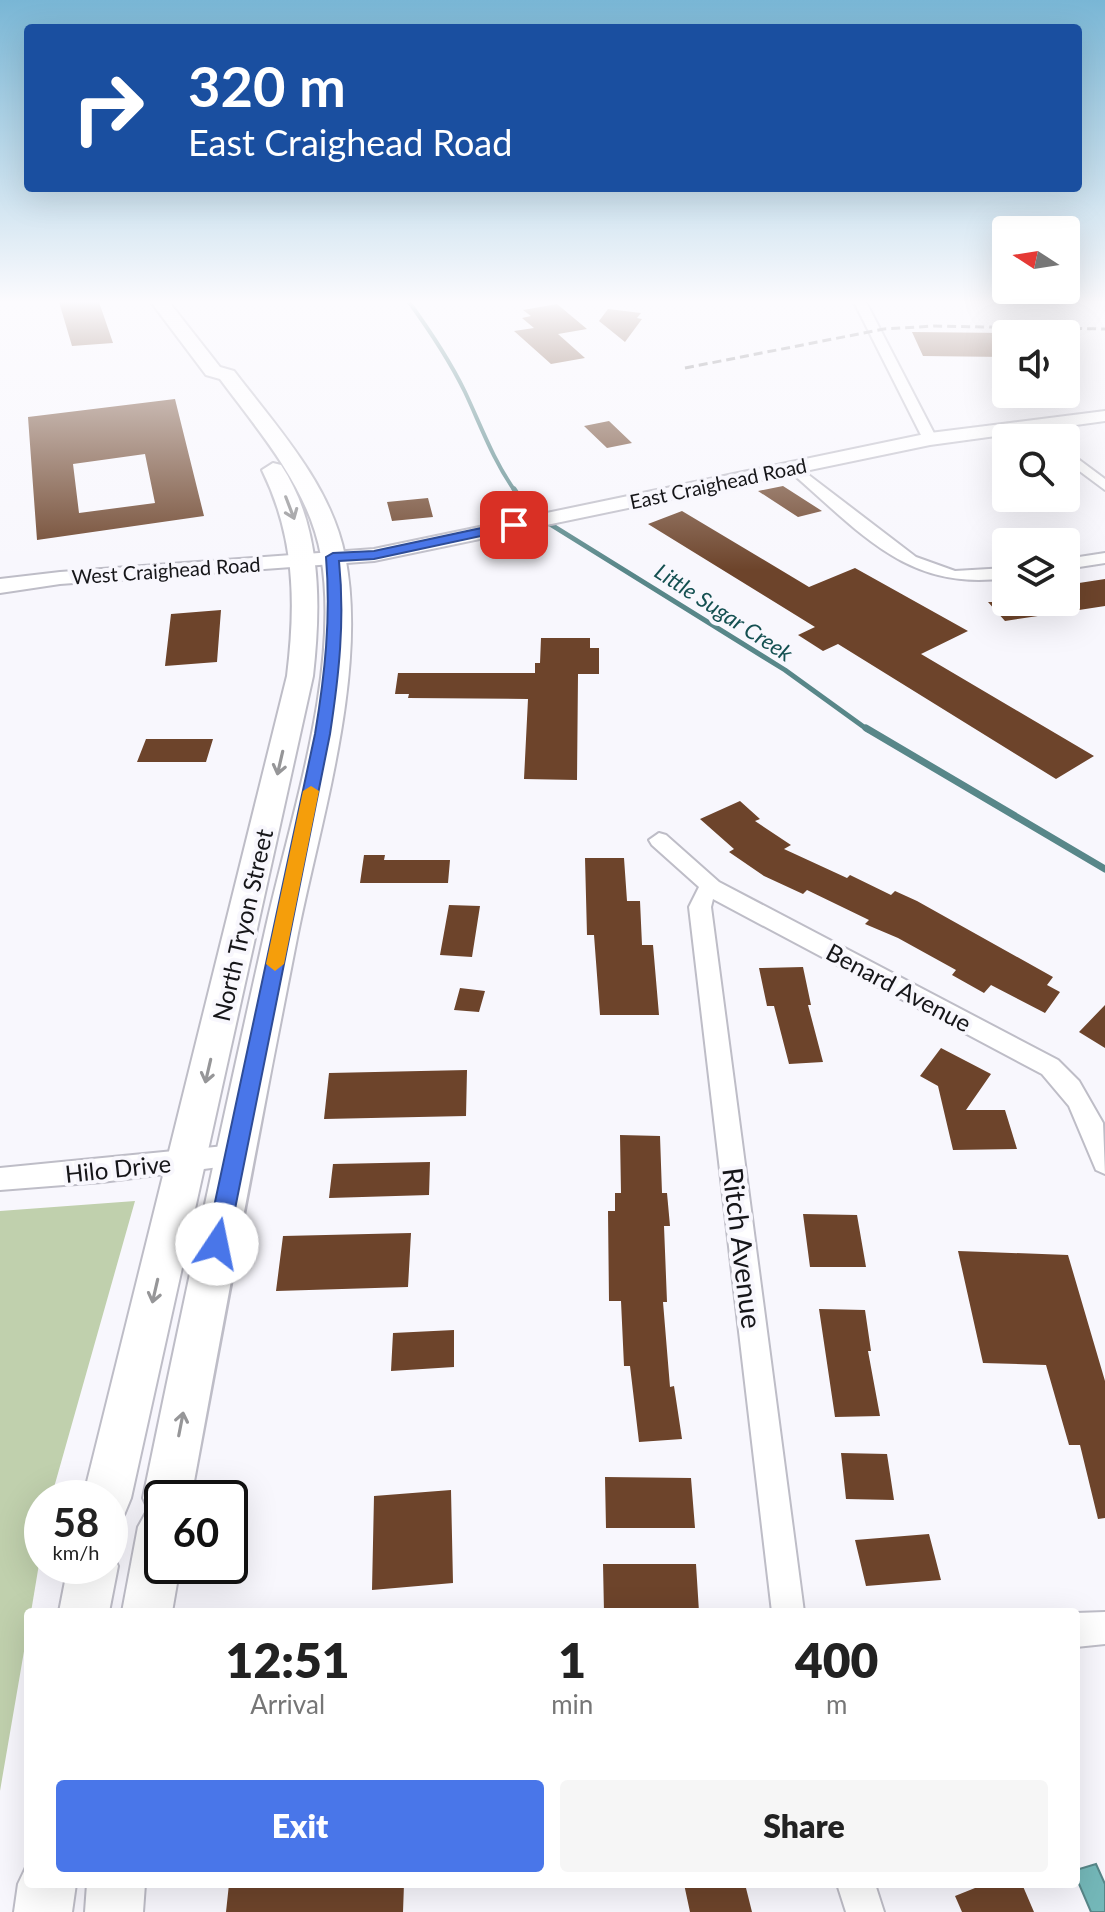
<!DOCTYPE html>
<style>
:root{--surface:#fff;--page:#f6f6f6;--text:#222;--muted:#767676;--accent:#4976e9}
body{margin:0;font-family:Lato,sans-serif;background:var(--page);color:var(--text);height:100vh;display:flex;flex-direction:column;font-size:30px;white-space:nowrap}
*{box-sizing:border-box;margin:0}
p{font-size:26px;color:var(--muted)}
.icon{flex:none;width:44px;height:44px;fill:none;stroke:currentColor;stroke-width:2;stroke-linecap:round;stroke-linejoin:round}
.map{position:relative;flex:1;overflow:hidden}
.panel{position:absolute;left:24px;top:1608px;width:1056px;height:280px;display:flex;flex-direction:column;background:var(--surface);border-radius:8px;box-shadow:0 8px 32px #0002}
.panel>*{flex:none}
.top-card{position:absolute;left:24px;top:24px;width:1058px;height:168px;border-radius:8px;box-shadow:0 8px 32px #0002;background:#1a4fa0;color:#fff;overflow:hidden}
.needle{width:52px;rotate:282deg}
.fabs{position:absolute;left:992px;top:216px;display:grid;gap:16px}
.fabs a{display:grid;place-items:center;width:88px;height:88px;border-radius:8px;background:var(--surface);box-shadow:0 8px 32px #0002;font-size:40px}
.speed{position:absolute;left:24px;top:1480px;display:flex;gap:16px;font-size:40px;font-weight:700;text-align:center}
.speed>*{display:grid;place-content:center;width:104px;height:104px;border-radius:50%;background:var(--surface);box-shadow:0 8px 32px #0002;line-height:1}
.speed small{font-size:20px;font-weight:400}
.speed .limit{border:4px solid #111;border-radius:12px;background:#fff;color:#111}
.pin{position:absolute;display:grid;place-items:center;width:68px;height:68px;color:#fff;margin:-34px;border-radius:16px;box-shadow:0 4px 12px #0006}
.me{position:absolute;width:88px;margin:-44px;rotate:11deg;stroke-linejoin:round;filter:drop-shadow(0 0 6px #0008)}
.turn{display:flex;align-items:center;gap:28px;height:168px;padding:0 32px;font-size:36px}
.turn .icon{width:104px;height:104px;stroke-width:2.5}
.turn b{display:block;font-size:56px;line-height:68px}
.eta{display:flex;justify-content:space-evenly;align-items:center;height:136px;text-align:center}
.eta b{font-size:48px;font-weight:800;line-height:56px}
.cta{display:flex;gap:16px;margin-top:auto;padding:16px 32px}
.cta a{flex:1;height:92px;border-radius:8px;background:var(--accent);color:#fff;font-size:32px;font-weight:800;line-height:92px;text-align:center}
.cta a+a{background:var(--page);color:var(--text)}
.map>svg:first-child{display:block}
.green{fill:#c0d0ad}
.water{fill:#74b8b9;stroke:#588789;stroke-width:2}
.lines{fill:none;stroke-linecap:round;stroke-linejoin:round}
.stream-far2{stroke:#588789;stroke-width:4}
.stream-far1{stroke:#588789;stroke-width:5}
.stream{stroke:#588789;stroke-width:7}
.building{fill:#6d442b;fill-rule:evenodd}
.street-casing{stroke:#bebdc7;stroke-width:4}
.secondary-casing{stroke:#bebdc7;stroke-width:4}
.primary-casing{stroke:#bebdc7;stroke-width:4}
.street{fill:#fff;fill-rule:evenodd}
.secondary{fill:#fff;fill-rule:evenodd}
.primary{fill:#fff;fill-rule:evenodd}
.rail{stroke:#747478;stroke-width:3;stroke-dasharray:9 5;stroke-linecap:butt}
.oneway{stroke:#969698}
.route{fill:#4976e9;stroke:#2f4d97;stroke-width:2}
.slow{fill:#f59e0b}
.labels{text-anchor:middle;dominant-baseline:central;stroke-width:8;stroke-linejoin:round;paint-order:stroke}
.far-street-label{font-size:20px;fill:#161619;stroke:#f8f7fd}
.far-water-label{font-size:22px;font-style:italic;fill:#145051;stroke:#f8f7fd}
.street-label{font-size:24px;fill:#161619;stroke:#f8f7fd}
.near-street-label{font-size:28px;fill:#161619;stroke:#f8f7fd}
</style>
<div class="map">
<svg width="1105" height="1912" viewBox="0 0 1105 1912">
<rect width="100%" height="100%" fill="#f8f7fd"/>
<path class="green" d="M135,1201l-84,297h-9v48l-11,66h-3v16l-28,163v-580z"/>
<path class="water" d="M1096,1864l9,20v28h-14l-15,-35v-7z"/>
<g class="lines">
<path class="stream-far2" d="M409,302c21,29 40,57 56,90 16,34 28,68 50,99"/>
<path class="stream-far1" d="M514,489l15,22 256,159 83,60"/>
<path class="stream" d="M866,728l239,141"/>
</g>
<path class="building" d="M59,302h40l14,41 -41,3z
M557,304l30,25 -29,5 27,24 -34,6 -37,-33 20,-3 -12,-10 9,-2 -8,-6z
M608,309l33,4 -4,5 5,1 -17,23 -26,-21z
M912,332l94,1v24l-83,-1z
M175,399l29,117 -167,24 -9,-123zM145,454l10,49 -76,10 -6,-49z
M609,421l23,22 -25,5 -23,-22z
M783,486l39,25 -24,6 -40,-26z
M428,498l5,19 -41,4 -5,-19z
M682,511l127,76 46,-19 113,63 -47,23 173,102 -38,23 -218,-135 -15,7 -25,-16 17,-8 -167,-103z
M1105,579v27l-39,6v-27z
M988,602h70v11l-53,8z
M221,610l-4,52 -52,4 6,-52z
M541,638h49v10h9v26h-21l-1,106 -53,-1 4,-80 -120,-1 1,-4h-14l3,-21h137v-10h5z
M146,739h67l-7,23h-69z
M740,801l20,18 -5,2 36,24 -7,4 63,29 3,-3 41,20 4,-4 22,10 136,76 -6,8 13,7 -15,21 -54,-28 -7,8 -32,-18 4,-5 -58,-32 -33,-14 4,-4 -62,-30 -4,4 -39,-18 -35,-24 5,-3 -34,-30z
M364,855h21l-1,5h66l-2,23h-88z
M585,858h39l3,43h13l2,44h11l6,70h-59l-6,-80h-7z
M449,905l31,1 -8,51 -32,-2z
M803,967l8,38h-3l15,57 -34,2 -15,-58h-7l-8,-38z
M460,988l25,3 -6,21 -25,-2z
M1105,1005v43l-26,-16z
M941,1048l50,26 -25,36h39l12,39 -64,1 -15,-64 -18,-10z
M467,1070l-1,46 -142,3 5,-46z
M620,1135l40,1 2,57h5l3,33h-6l3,76h-4l7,85 4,-1 8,53 -43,3 -9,-76h-6l-3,-65h-12l-1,-90h7v-18h6z
M430,1162l-1,33 -100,3 4,-34z
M803,1214l54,1 9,52h-56z
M411,1233l-3,54 -132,4 7,-55z
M958,1251l110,4 37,126v137l-7,1 -18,-74h-11l-23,-80 -63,-2z
M819,1309l46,1 6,41h-3l12,65 -45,1z
M454,1330v37l-63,4 2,-38z
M841,1453l46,1 7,46 -48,-1z
M605,1477l86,1 4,50h-89z
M451,1490l2,93 -81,7 2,-94z
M929,1534l12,46 -75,6 -11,-46z
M603,1564h93l3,48h-95z
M229,1884h175l-1,28h-177z
M684,1884h61l7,28h-62z
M985,1884h37l12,28h-72l-7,-16z"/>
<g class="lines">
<defs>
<path id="street" d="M854,302h12l71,137 -2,3 -12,-3z
M1026,423h10l17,15h-15l-12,-9z
M1066,450l39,29v11l-39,-29z
M793,463l123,94 39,14 51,-3v10c-101,14 -148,-49 -218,-108v-6z
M1105,553v10l-39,6v-10z
M659,833l7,2 53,47 339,178 21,21 24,42 2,51 -9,-4 -27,-64 -27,-32 -329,-175 -2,8 93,705h-32l-83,-705 10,-20 -47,-42 -3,-5z
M235,1145l9,3 4,7 -4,7 -9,3 -133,17 -102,8v-22z
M1105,1612v32l-29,3v-34z
M837,1884h38l9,28h-38z"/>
<path id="secondary" d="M1105,411v10l-175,24 -556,116 -314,23 -60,9v-14l60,-7 314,-23 556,-116z"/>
<path id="primary" d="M151,302h18l51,65 14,4c43,56 97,114 111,185 23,115 -24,263 -47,377 -37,188 -73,376 -107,565h-29v68h18l-8,46h-50l16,-85 10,-18 -5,-11c39,-190 80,-379 122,-567 25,-113 76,-261 56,-375 -12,-68 -61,-123 -101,-177l-14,-4z
M273,463l8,2c41,62 40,140 32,211l-182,822 -7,17 -14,6v-23h-27l204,-822c9,-73 8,-139 -25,-206z
M110,1548l8,18 -9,46h-50l9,-46h42z
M28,1863v21h48l-4,28h-58l4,-28z
M87,1884h58l-2,28h-58z"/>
</defs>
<use href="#street" class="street-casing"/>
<use href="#secondary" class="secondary-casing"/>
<use href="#primary" class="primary-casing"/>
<use href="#street" class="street"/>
<use href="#secondary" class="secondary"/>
<use href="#primary" class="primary"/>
<path class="rail" d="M685,368l199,-39 50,-3 171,3"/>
</g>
<defs><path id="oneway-shaft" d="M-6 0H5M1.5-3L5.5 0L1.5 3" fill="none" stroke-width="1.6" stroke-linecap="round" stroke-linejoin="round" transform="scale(2)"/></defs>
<g class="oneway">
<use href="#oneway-shaft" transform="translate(290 508) rotate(69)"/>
<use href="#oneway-shaft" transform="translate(280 763) rotate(103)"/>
<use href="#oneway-shaft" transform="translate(208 1071) rotate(103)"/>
<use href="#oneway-shaft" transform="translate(155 1291) rotate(103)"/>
<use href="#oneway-shaft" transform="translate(181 1424) rotate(-79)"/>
</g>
<linearGradient id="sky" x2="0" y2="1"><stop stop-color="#79b6d5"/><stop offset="0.53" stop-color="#fcfbfe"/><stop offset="1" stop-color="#fcfbfe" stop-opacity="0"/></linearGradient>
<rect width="1105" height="570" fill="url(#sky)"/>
<path class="route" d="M514,521l6,4 -2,3 -144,31 -35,2c6,59 0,114 -9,173l-102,510 -3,7 -8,2 -7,-2 -4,-7 109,-510c10,-60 16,-116 11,-177l7,-4 41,-2z"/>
<path class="slow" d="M311,786l8,5 -35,173 -9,7 -9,-7 37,-173z"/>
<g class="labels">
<g class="far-street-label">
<text transform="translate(718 483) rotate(-12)">East Craighead Road</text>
<text transform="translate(166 570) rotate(-4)">West Craighead Road</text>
</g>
<g class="far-water-label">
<text transform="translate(724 612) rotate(33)">Little Sugar Creek</text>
</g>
<g class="street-label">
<text transform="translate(242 925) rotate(-77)">North Tryon Street</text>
<text transform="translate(899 987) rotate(28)">Benard Avenue</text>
<text transform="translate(118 1168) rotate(-6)">Hilo Drive</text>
</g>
<g class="near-street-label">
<text transform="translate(743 1248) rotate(83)">Ritch Avenue</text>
</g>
</g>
</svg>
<div class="fabs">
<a><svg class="needle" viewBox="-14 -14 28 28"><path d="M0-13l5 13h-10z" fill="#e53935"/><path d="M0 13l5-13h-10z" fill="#767676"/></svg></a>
<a><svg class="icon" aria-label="sound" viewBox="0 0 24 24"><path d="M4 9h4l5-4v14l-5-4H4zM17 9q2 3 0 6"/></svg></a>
<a><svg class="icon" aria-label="search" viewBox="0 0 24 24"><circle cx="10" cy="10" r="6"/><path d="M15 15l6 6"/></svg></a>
<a><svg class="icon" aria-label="layers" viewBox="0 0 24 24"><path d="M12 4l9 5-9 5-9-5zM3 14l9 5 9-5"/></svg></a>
</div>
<div class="speed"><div>58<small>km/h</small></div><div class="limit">60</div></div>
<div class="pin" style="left:514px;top:525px;background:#d93025"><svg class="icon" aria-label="arrive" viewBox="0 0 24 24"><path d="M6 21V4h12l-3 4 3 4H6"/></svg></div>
<svg class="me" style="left:217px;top:1244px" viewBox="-20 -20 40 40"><circle r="19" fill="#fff"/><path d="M0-13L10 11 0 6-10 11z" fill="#4976e9"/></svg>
<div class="top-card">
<div class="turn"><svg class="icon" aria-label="right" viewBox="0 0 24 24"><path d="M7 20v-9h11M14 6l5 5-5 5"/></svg><div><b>320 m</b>East Craighead Road</div></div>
</div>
<section class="panel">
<div class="eta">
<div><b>12:51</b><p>Arrival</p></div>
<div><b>1</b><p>min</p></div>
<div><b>400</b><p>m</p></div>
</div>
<div class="cta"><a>Exit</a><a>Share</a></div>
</section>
</div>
